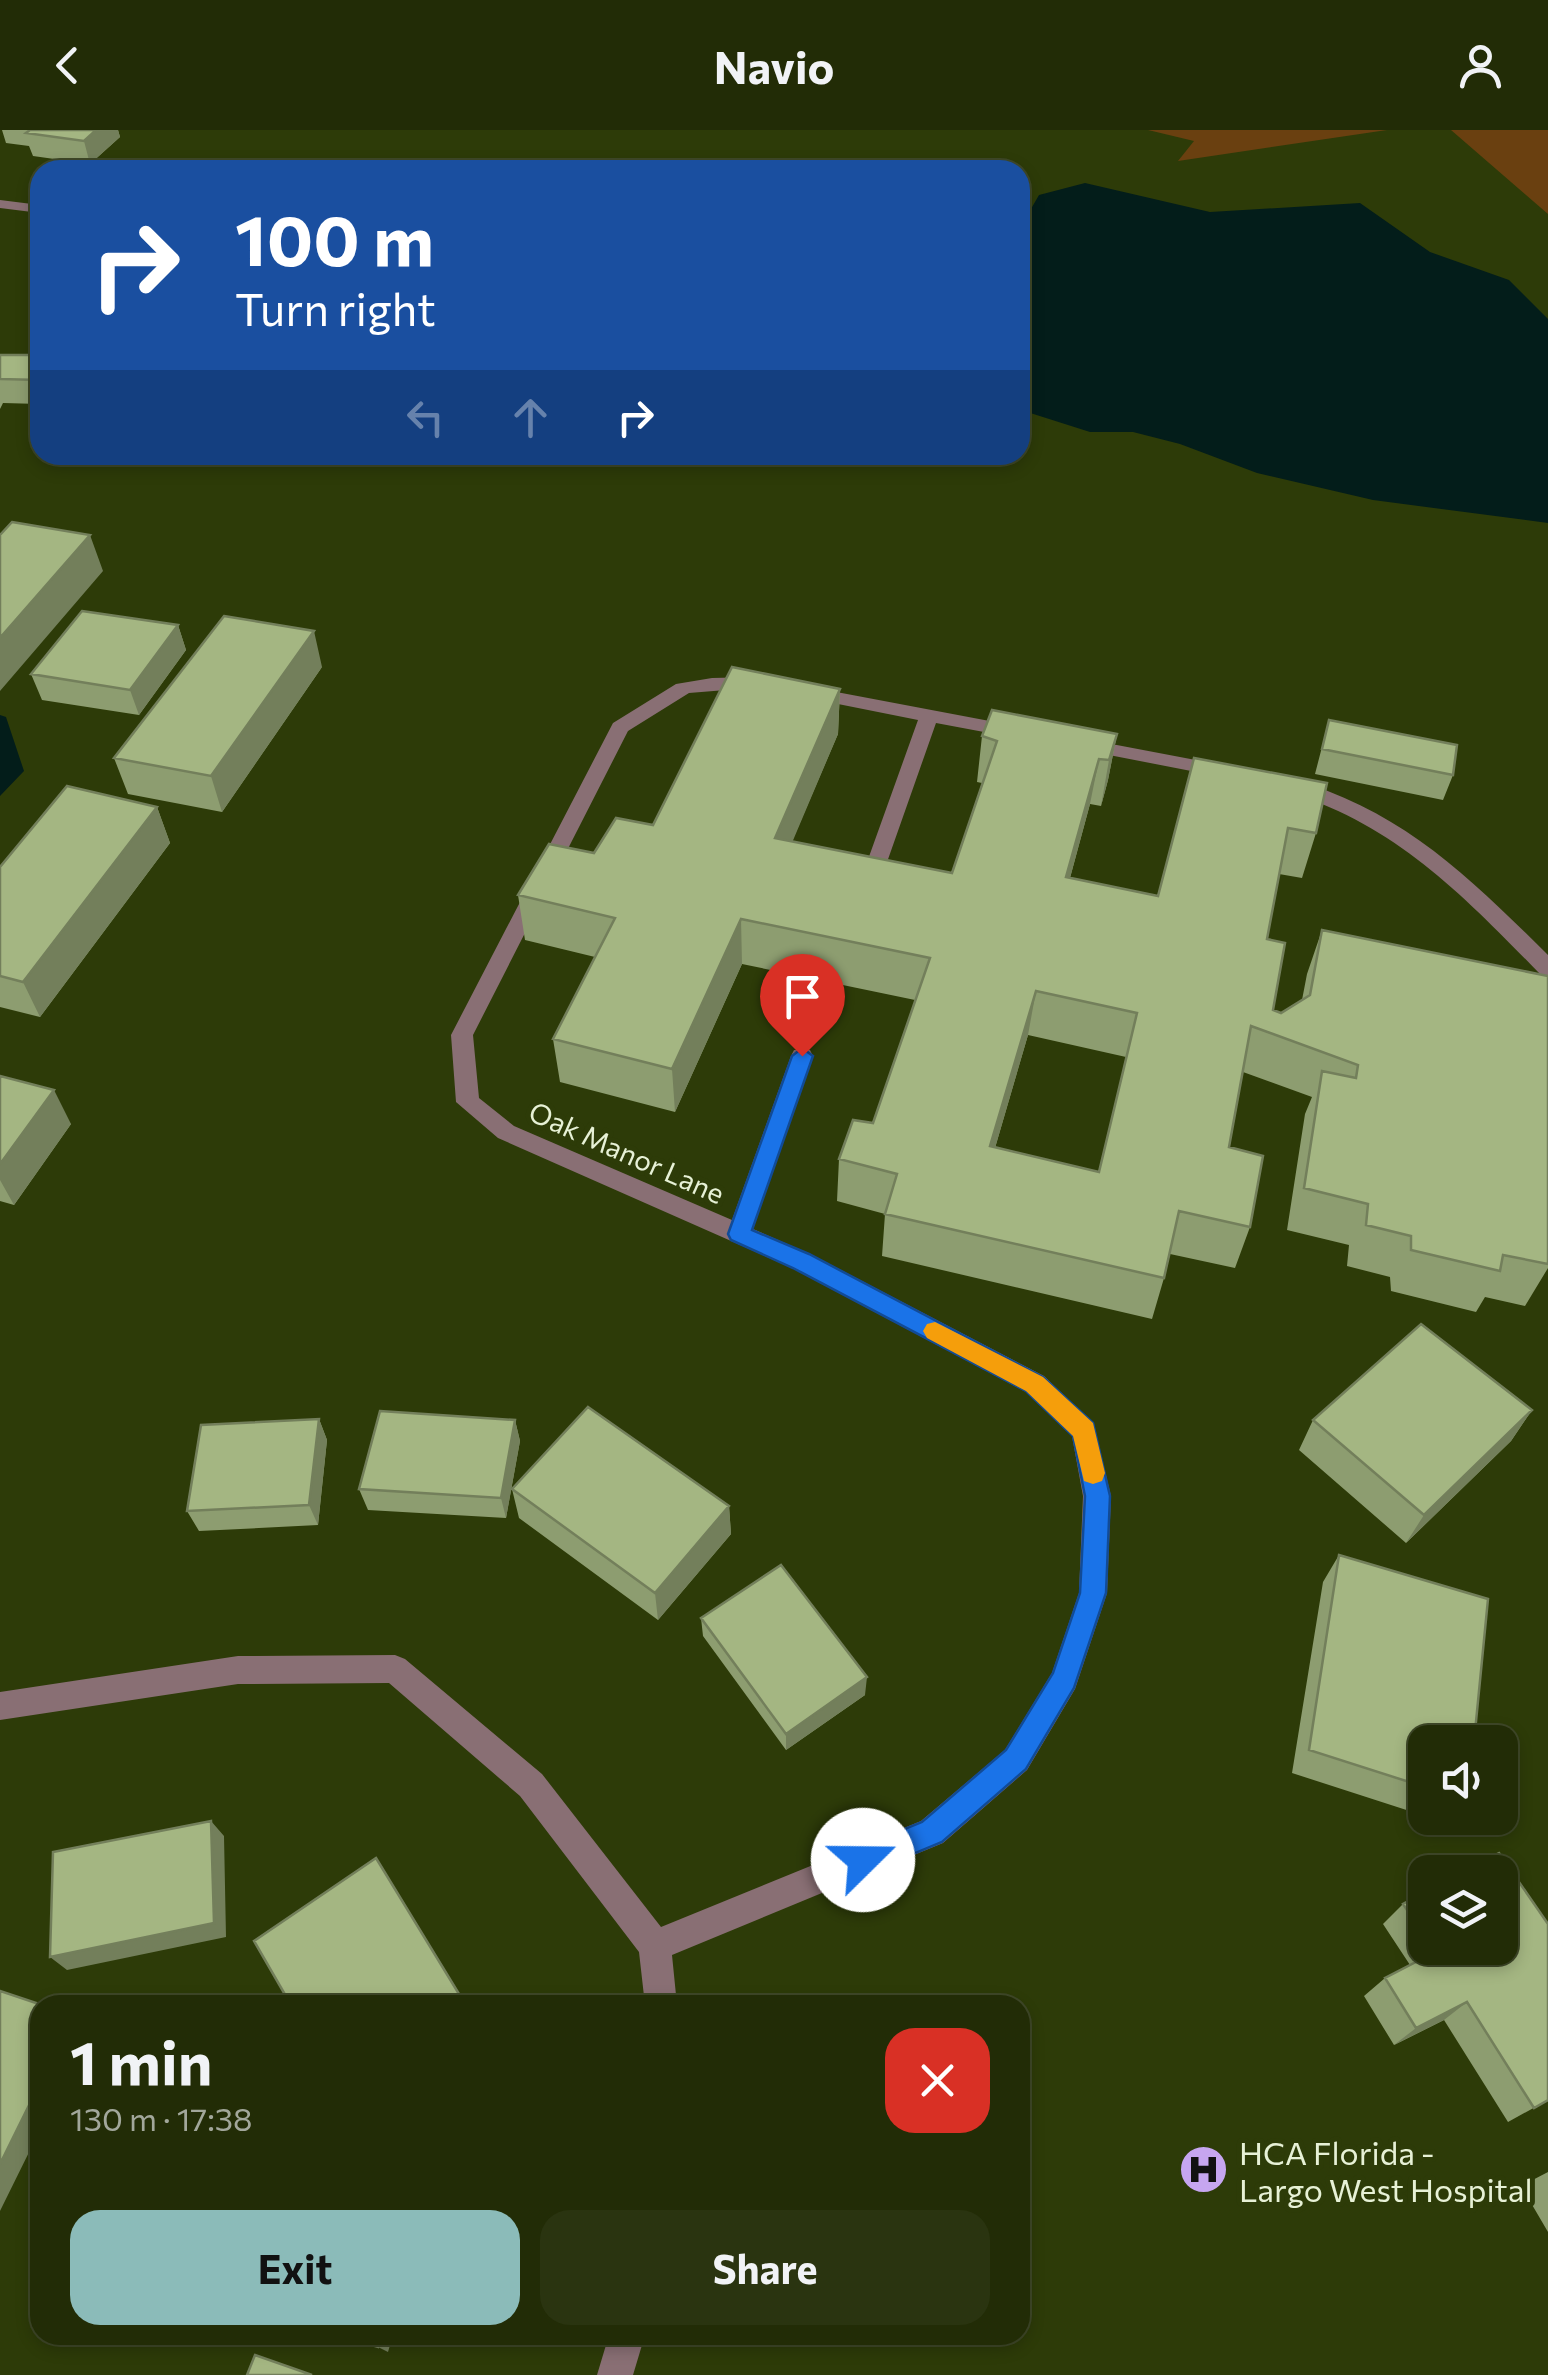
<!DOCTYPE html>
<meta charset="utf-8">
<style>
:root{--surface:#222c06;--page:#2a3410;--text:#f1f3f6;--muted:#a2a79b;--line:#3f4828;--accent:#8bbbb9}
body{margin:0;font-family:Commissioner,sans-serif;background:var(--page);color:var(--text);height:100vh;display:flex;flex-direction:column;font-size:38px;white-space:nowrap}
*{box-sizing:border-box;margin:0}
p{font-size:32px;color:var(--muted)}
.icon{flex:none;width:55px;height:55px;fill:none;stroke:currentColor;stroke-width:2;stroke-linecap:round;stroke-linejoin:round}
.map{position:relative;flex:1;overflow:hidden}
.details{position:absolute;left:30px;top:1865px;width:1000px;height:350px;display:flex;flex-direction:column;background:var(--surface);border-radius:30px;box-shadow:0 5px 15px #0003,0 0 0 2px var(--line)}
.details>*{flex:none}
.hud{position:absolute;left:30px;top:30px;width:1000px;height:305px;border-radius:30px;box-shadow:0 5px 15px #0003,0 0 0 2px var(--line);background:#1a4fa0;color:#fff;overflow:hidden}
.tools{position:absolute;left:1408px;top:1595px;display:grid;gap:20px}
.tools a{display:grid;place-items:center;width:110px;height:110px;border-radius:20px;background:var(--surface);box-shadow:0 5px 15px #0003,0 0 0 2px var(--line);font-size:50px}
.pin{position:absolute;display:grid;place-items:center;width:85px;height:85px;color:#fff;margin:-102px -42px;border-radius:50% 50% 50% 0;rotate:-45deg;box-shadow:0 0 10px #0007}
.pin .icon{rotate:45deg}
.me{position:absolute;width:110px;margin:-55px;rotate:68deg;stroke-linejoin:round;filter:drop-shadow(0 0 8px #0008)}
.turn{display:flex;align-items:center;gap:35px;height:210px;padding:0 40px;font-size:45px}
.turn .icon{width:130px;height:130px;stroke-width:2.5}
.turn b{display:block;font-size:70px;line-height:85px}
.lanes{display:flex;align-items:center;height:95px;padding:0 40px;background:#0003;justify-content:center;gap:50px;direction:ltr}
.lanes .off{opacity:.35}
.round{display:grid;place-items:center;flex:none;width:105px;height:105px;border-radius:30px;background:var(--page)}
.summary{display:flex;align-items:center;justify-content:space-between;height:170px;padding:0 40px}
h1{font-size:60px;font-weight:700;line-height:75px}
.cta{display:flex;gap:20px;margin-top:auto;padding:20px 40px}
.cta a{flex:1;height:115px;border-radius:30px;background:var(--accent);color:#111;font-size:40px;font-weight:700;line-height:115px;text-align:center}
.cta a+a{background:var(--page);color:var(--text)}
header{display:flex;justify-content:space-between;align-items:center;height:130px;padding:0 40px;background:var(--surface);font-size:45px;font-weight:700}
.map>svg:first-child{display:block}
.green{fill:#6a4010}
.water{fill:#031d1a}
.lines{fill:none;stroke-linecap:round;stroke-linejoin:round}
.minor{fill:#896f74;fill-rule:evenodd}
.wall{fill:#8d9d70;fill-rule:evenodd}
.shaded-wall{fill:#737f5b}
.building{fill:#a4b682;stroke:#737f5b;stroke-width:2.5;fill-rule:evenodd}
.route{fill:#1a73e8;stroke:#114b97;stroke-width:2.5}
.slow{fill:#f59e0b}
.labels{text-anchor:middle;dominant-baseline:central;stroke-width:10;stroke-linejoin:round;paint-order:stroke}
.street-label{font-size:28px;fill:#e7f1d6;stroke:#2d3b08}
.near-poi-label{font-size:32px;fill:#e7f1d6;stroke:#2d3b08;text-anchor:start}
</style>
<header><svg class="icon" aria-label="back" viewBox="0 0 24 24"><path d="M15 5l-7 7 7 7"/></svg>Navio<svg class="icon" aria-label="person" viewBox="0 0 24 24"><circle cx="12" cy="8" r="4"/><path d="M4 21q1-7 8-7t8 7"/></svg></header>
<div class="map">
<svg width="1548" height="2245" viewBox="0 0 1548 2245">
<rect width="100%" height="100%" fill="#2d3b08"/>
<path class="green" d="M1148,0h239l-209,31 16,-20z
M1451,0h97v84z"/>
<path class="water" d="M1085,53l125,29 150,-9 70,49 79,28 39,39v204l-175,-23 -116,-27 -77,-29 -47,-12h-43l-66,-21 -4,-3v-180l19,-33z
M0,585l6,2 18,54 -24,25z"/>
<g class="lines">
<path class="minor" d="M0,70l40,5v8l-40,-5z
M756,547l10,6 -3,4 -74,6 -61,38 -155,304 6,63 35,28 218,94 59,-164 3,-6h16l3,6 -60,173 57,25 234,122 49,47 18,73 -4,97 -32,96 -48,81 -84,73 -271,112 5,50h-32l-6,-53 -119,-156 -131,-113 -151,1 -238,36v-28l238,-36 157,-1 10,4 137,115 119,153 260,-106 84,-71 47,-77 27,-80 4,-97 -11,-60 -46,-44 -234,-124 -294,-130 -42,-36 -5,-67 162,-312 63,-39 36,-6z
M810,557l206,39 10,6 -10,6 -80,-15 -50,142 -10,7 -10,-7 52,-145 -115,-23 -3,-4z
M1080,608l142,27 10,6 -10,6 -149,-29 -3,-4z
M1291,649c111,31 177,97 257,176v21l-8,-2c-77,-79 -147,-152 -256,-183v-10z
M609,2205h36l-12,40h-36z"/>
</g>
<path class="wall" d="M2,0h116l2,7 -30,27 -57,-8 -4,-10 -23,-3z
M0,225h40v49l-37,-1 -3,6z
M178,495l8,25 -47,65 -97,-15 -11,-26z
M322,537l-100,145 -94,-18 -14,-36z
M840,559l-2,45 -46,107 160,32 30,-90 -5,-1 5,-46 135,-2 -9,46 -7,26 -11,-2 -20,74 88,18 36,-138 122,75 -14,45 -23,-4 -12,65 6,71 8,3 21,-13 5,-26 15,-44 226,46v292l-23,38 -40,-9 -9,15 -85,-21 -1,-14 -43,-11 2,-21 -62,-15 18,-116 7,-17 -69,-25 -14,75 21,80 -15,41 -65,-14 -6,24 -12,41 -270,-63 3,-42 -48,-13 2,-42 34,-36 42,-123 -173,-36 -67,148 -115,-30 -7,-43 42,-82 -70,-17 -7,-45 76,-42 59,-28zM1028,905l98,22 -27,115 -104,-24z
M1329,590l124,55 -10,25 -128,-26z
M157,677l13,36 -130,174 -40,-10v-140z
M0,946l71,48 -57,81 -14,-4z
M1532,1280l-21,31 -105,102 -107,-93 14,-30z
M319,1289l8,21 -9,85 -119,6 -12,-20z
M515,1290l5,21 -14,77 -138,-8 -9,-21z
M512,1359l217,17 2,28 -73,86 -139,-102z
M1339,1425l86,187v74l-133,-43 31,-191z
M701,1488l164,77 -79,55 -83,-114z
M1429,1688h24l-6,5z
M1425,1762v56h75l48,152 -40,22 -64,-102 -50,25 -30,-49 21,-18 25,-13 -27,-41 20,-20z
M1548,2042v60l-27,-46z"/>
<path class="shaded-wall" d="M96,0h22l2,7 -30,27 -6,-23z
M90,405l13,36 -103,120v-53z
M178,495l8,25 -47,65 -9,-25z
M314,501l8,36 -100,145 -11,-36z
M840,559l-2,45 -63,149v-45z
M1117,604l-9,46 -7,26 8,-46z
M1099,629l-9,45 -32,118 8,-45z
M157,677l13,36 -130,174 -17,-35z
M741,789l1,45 -67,148 -3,-43z
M1036,861l-8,44 -45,154 7,-43z
M54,960l17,34 -57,81 -14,-25v-16z
M1532,1280l-21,31 -105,102 18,-28z
M319,1289l8,21 -9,85 -9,-20z
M515,1290l5,21 -14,77 -5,-20z
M729,1376l2,28 -73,86 -3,-27z
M867,1547l-2,18 -79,55v-16z
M211,1691l13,15 2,101 -159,33 -17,-13z
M459,1864l6,11h-21z
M1467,1872l-23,18 -50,25 22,-17z
M40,1953v47l-40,81v-47z
M381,2205h12l-5,17 -10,-5z"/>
<path class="building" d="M30,0h66l-12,11 -58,-8z
M0,225h40v25l-40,-1z
M12,392l78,13 -90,103v-103z
M82,481l96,14 -48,65 -99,-16z
M224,486l90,15 -103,145 -97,-18z
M732,537l108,22 -65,149 177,35 45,-132 -15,-5 10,-26 125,24 -8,26 -10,-1 -33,118 92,19 36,-138 133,25 -11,50 -28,-5 -21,111 18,4 -12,67 8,3 29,-18 12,-65 226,46v288l-45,-9 -3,16 -89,-21v-14l-45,-11 2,-21 -64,-16 18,-117 34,7 2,-13 -107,-39 -22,121 34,9 -13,71 -71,-16 -15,67 -279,-64 12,-40 -58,-15 14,-39 20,3 57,-165 -189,-39 -69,150 -119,-30 62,-121 -97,-23 31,-51 45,9 22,-35 37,7zM1036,861l101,22 -38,159 -109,-26z
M1329,590l128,25 -4,30 -131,-26z
M67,656l90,21 -134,175 -23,-6v-109z
M0,946l54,14 -54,74z
M1421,1194l111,86 -108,105 -111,-95z
M588,1277l141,99 -74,87 -143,-104z
M380,1281l135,9 -14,78 -142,-9z
M319,1289l-10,86 -122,6 14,-86z
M1339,1425l149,44 -14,143h-49v45l-116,-37z
M781,1435l86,112 -81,57 -85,-116z
M211,1691l3,102 -164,34 3,-105z
M1499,1723l49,71v176l-14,8 -67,-106 -51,26 -31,-50 50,-26 -3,-4h68v-76h-38z
M376,1728l83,136 -15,11h-153l-37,-64z
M1425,1762v45l-22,-33z
M0,1861l42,14h-2v78l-40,81z
M338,2205h43l-3,12z
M255,2225l57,20h-65z"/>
<path class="route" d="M802,918l11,8 -61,174 57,24 234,123 50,46 17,73 -4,97 -32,95 -48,81 -84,73 -79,33 -10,-4 -5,-11 5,-10 69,-28 84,-72 47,-77 27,-80 5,-97 -12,-60 -47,-45 -233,-123 -62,-28 -3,-6 64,-178z"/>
<path class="slow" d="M935,1192l108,55 50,46 12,50 -3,8 -9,3 -9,-3 -11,-45 -47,-45 -99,-53 -4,-7 4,-7z"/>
<defs>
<symbol id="hospital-disc" viewBox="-11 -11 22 22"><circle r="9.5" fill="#c6a6f0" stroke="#2d3b08"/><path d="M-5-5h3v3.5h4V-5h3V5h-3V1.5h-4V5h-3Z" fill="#111"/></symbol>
</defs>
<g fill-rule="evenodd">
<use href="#hospital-disc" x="1176" y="2012" width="55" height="55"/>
</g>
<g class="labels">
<g class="street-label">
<text transform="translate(627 1022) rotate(24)">Oak Manor Lane</text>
</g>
<g class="near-poi-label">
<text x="1239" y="2022">HCA Florida -<tspan x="1239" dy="37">Largo West Hospital</tspan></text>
</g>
</g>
</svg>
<div class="tools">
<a><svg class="icon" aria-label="sound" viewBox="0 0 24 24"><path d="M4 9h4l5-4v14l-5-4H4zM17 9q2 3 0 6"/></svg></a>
<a><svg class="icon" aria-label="layers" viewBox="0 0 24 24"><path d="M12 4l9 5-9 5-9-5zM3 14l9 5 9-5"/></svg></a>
</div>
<div class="pin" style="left:802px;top:926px;background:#d93025"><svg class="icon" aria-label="arrive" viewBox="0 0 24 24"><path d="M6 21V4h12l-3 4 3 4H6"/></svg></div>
<svg class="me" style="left:863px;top:1730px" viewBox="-20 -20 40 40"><circle r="19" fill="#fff"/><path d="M0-13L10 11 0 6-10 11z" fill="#1a73e8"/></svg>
<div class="hud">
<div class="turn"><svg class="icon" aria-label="right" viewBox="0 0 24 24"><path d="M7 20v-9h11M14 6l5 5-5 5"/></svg><div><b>100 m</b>Turn right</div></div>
<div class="lanes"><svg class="icon off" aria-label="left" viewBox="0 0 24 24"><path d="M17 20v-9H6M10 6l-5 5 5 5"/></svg><svg class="icon off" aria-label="ahead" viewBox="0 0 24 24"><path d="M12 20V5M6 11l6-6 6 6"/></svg><svg class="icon" aria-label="right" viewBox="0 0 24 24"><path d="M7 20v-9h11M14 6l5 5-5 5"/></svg></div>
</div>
<section class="details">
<div class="summary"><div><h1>1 min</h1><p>130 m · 17:38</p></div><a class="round" style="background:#d93025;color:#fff"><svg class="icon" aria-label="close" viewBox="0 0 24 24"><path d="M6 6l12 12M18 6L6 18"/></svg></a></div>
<div class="cta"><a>Exit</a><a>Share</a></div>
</section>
</div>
